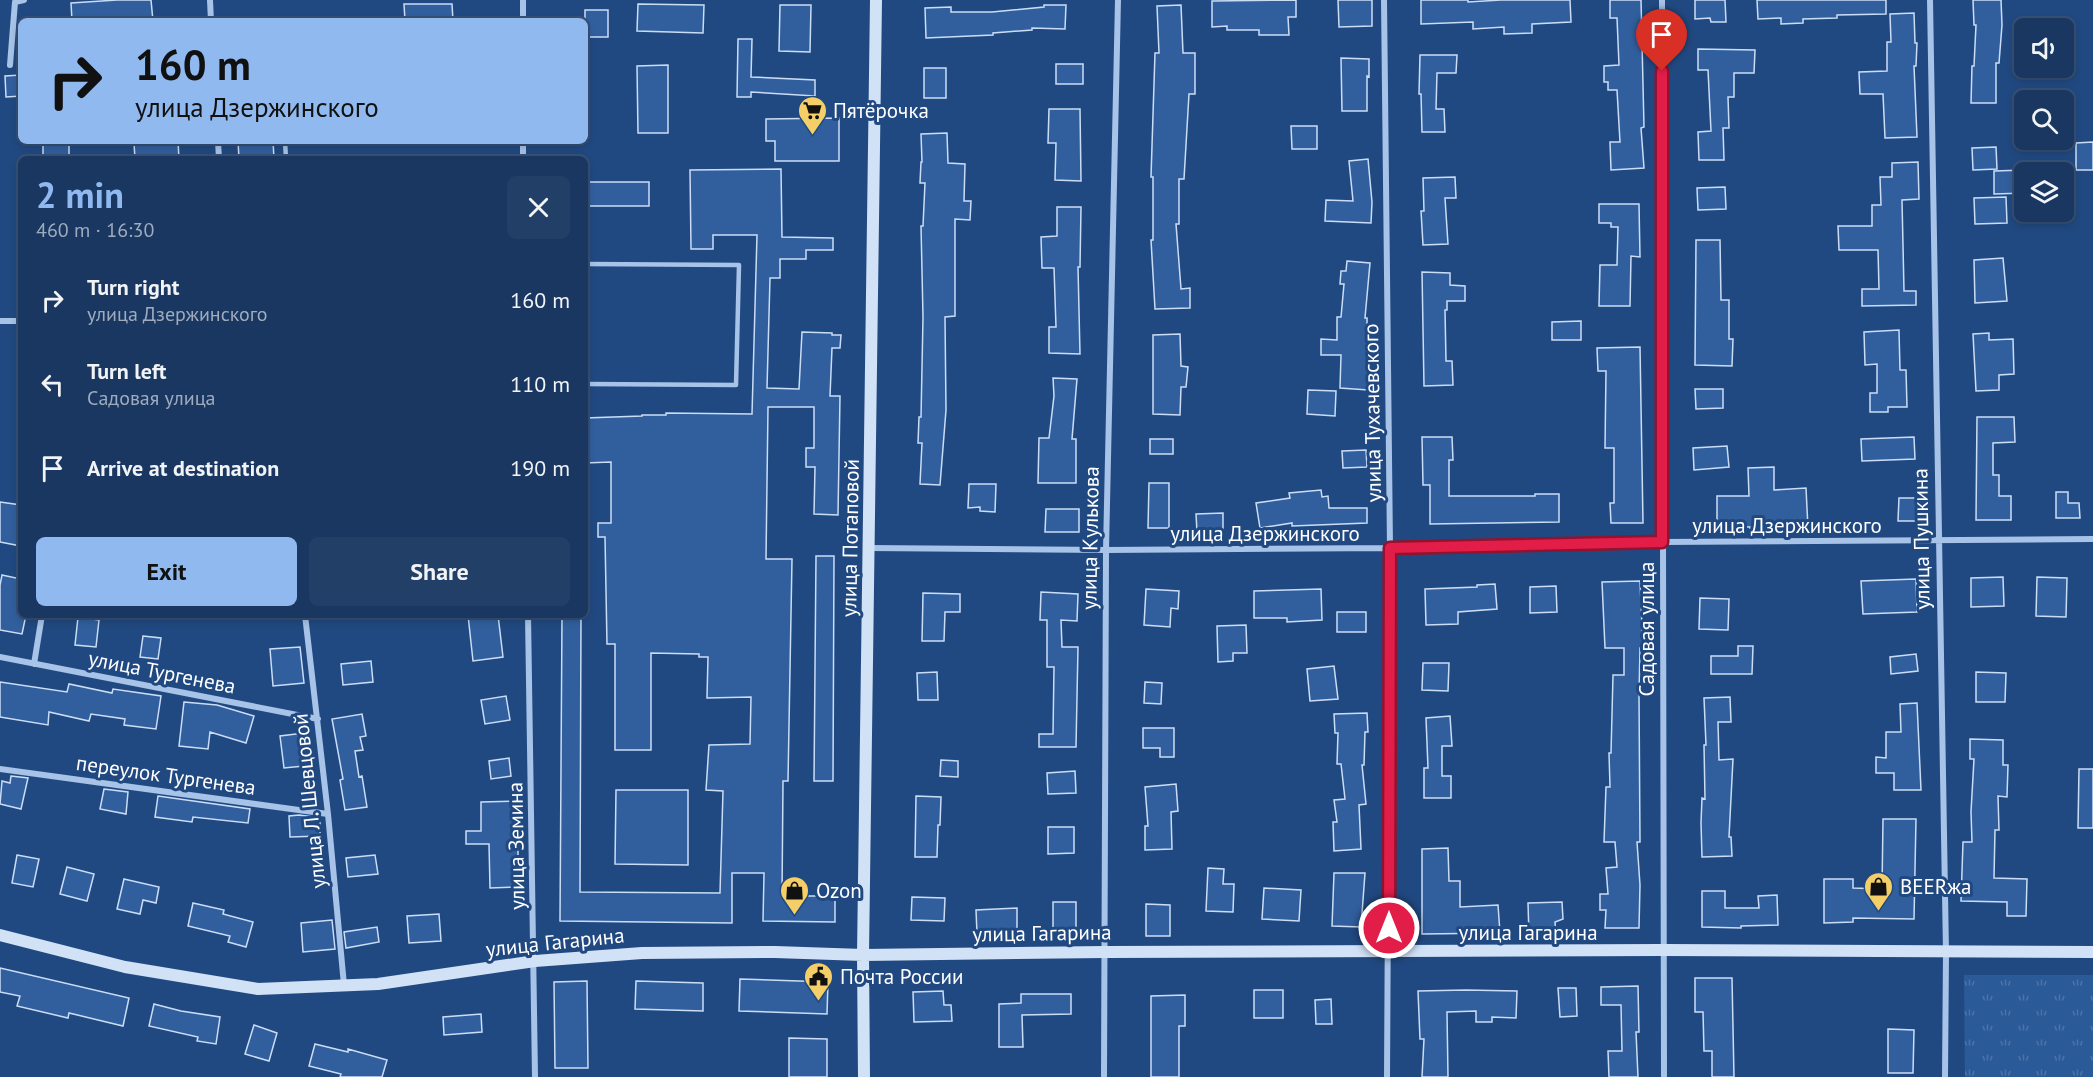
<!DOCTYPE html>
<meta charset="utf-8">
<style>
:root{--surface:#193761;--page:#223f67;--text:#f1f3f6;--muted:#9facbd;--line:#375176;--accent:#90b9f0}
body{margin:0;font-family:"PT Sans",sans-serif;background:var(--page);color:var(--text);height:100vh;display:flex;flex-direction:column;font-size:22px;white-space:nowrap}
*{box-sizing:border-box;margin:0}
p{font-size:20px;color:var(--muted)}
.icon{flex:none;width:33px;height:33px;fill:none;stroke:currentColor;stroke-width:2;stroke-linecap:round;stroke-linejoin:round}
.map{position:relative;flex:1;overflow:hidden}
.drawer{position:absolute;left:18px;top:156px;width:570px;height:462px;display:flex;flex-direction:column;background:var(--surface);border-radius:9px;box-shadow:0 3px 9px #0003,0 0 0 2px var(--line)}
.drawer>*{flex:none}
.hud{position:absolute;left:18px;top:18px;width:570px;height:126px;border-radius:9px;box-shadow:0 3px 9px #0003,0 0 0 2px var(--line);background:#90b9f0;color:#111;overflow:hidden}
.controls{position:absolute;left:2014px;top:18px;display:grid;gap:12px}
.controls a{display:grid;place-items:center;width:60px;height:60px;border-radius:9px;background:var(--surface);box-shadow:0 3px 9px #0003,0 0 0 2px var(--line);font-size:30px}
.pin{position:absolute;display:grid;place-items:center;width:51px;height:51px;color:#fff;margin:-62px -26px;border-radius:50% 50% 50% 0;rotate:-45deg;box-shadow:0 0 6px #0007}
.pin .icon{rotate:45deg}
.me{position:absolute;width:66px;margin:-33px;rotate:0deg;stroke-linejoin:round;filter:drop-shadow(0 0 4px #0008)}
.turn{display:flex;align-items:center;gap:21px;height:126px;padding:0 18px;font-size:27px}
.turn .icon{width:78px;height:78px;stroke-width:2.5}
.turn b{display:block;font-size:42px;line-height:51px}
.round{display:grid;place-items:center;flex:none;width:63px;height:63px;border-radius:9px;background:var(--page)}
.head{display:flex;align-items:center;justify-content:space-between;height:102px;padding:0 18px}
h1{font-size:36px;font-weight:700;line-height:45px;color:var(--accent)}
.action{display:flex;gap:12px;margin-top:auto;padding:12px 18px}
.action a{flex:1;height:69px;border-radius:9px;background:var(--accent);color:#111;font-size:24px;font-weight:700;line-height:69px;text-align:center}
.action a+a{background:var(--page);color:var(--text)}
ul{padding:0;list-style:none}
li{display:flex;align-items:center;gap:18px;height:84px;padding:0 18px}
li div{flex:1}
li b{display:block;font-size:22px}
li em{font-style:normal}
.map>svg:first-child{display:block}
.grass{fill:url(#grass-tufts)}
.building{fill:#315f9e;stroke:#cbddf6;stroke-width:1.5}
.lines{fill:none;stroke-linecap:round;stroke-linejoin:round}
.lane{stroke:#a7c3e8;stroke-width:4.5}
.street{stroke:#a7c3e8;stroke-width:6}
.secondary{stroke:#d1e1f6;stroke-width:12}
.route-casing{stroke:#92132f;stroke-width:15}
.route{stroke:#e11d48;stroke-width:10}
.labels{text-anchor:middle;dominant-baseline:central;stroke-width:6;stroke-linejoin:round;paint-order:stroke}
.poi-label{font-size:21px;fill:#fff;stroke:#214981;text-anchor:start}
.street-label{font-size:21px;fill:#fff;stroke:#214981}
</style>
<div class="map">
<svg width="2093" height="1077" viewBox="0 0 2093 1077">
<defs>
<pattern id="grass-tufts" width="24" height="20" patternUnits="userSpaceOnUse" patternTransform="scale(1.5)"><rect width="24" height="20" fill="#2b5a99"/><path d="M3 7l-1-3M5 7V3M7 7l1-3M15 17l-1-3M17 17v-4M19 17l1-3" fill="none" stroke="#4b73a8"/></pattern>
</defs>
<rect width="100%" height="100%" fill="#214981"/>
<path class="grass" d="M1964,975h129v102h-128z"/>
<path class="building" d="M117,0h34l2,21h-81l-1,-18z
M1296,0v17h-8l1,18h-30v-5h-32v-4l-15,1v-26z
M1338,0h34v26l-33,1z
M1421,0h47v2l33,-2h69l1,22 -39,2v9l-28,1v-7l-31,2v-7l-52,2z
M1610,0h31l3,127 -3,1 3,40 -33,2 -1,-28h10l-3,-52h-9v-8h-4v-16l15,-1 -2,-47h-7z
M1695,0h30l1,22h-15l-1,-4 -15,1z
M1757,0h129v14l-49,1v3l-34,1v4l-22,1v-6l-23,1z
M1973,0h28l1,25 -3,38h-3v40h-25l1,-37h2l2,-41h-2z
M404,4h48l1,17h-48z
M638,4l66,1 -1,28 -66,-2z
M780,5h31l-1,47 -31,-1z
M1044,5h22l-1,24 -33,-1v2l-39,3v2l-67,3 -1,-30 26,-1v5h41l52,-5z
M1181,5l2,48h12v41h-6l-5,85h-5v45h-3l5,65 9,-1v20l-35,1 -4,-69h2v-63h-2l4,-124h4l-2,-47z
M585,10h23v27h-23z
M1914,13l1,30h2l-1,23h-2l3,71 -32,1 -2,-44h-23l-1,-22 28,-1v-29h4l-1,-28z
M738,39h14l-1,38 64,3v16l-64,-4v5h-14z
M1698,49l57,1 -1,23h-20v24h-6l1,31h-6l1,32h-25l-1,-28 13,-1 -3,-61h-10z
M1420,55h37l-1,18h-19l-1,36h8l1,23h-23l-1,-38h-2z
M1341,58l28,1v18l-2,-1v35h-25z
M1056,64h27v20h-27z
M668,65v68h-30l-1,-67z
M924,68h22v30h-22z
M21,75v21l-15,1 -1,-21z
M1049,109h31l1,72 -26,-1 1,-37h-8z
M839,118v43h-64v-20h-9v-22z
M1291,126h26v23h-25z
M947,133l1,30 17,1 -1,37h7l-1,19 -15,-1v97l-10,1 1,93 -6,75 -20,-1 2,-41h-4l1,-26h2l2,-100 -2,-91h2l2,-43h-5l1,-21h1l-1,-28z
M178,141l1,18h-44l-1,-16z
M238,141h35l1,18h-35z
M69,142v17h-26v-16z
M2093,142v28h-17v-27z
M1996,147l1,22 -24,1 -1,-22z
M1368,159l4,43 -1,21 -46,-2 1,-21 27,1 -4,-40z
M1918,162l1,37 -17,1 2,91h12v14l-54,1v-17h17l-1,-39h-39l-1,-24h34v-21h9l-1,-28h12v-14z
M781,169l1,68 51,1v12h-27v9h-26v19h-10l-3,110 32,1 3,-57 30,1v2h9l-1,13h-8l-2,48h10l-2,119 -24,-1 1,-47h-9v-19h8v-41h-46l-2,152h26l-4,222h-5l-1,115h53v26l-72,-1 1,-48h-32v50l-172,-2 2,-306h19l-1,277 140,1 3,-102 -17,-1 3,-45 41,-1 1,-47 -44,1 1,-41h-9v-3l-48,-1v97h-36v-106h-8l-2,-107h-7v-14h13v-61l-26,1v-45l57,-2v-1h24v-2l86,1 5,-179h-44v14h-22l-1,-79z
M2025,170v23l-31,1v-23z
M1455,177l1,21h-11l3,46 -25,1 -2,-34h3l-1,-33z
M585,182h64v24h-64z
M1725,187l1,22 -28,1 -1,-22z
M2006,197l1,26 -32,1 -1,-26z
M1599,204h40l1,53 -9,-1 -1,50h-31l1,-41h17l1,-38h-7v-4h-12z
M1057,207h24l-1,60h-2l2,87 -31,-1v-26h7l-2,-59h-12l-1,-31 16,-1z
M1696,240h24l1,60h8v39h4l-1,27 -37,-1z
M2003,258l4,43 -32,2 -1,-43z
M1347,261l23,2 -5,55h2l1,72 -28,-2 1,-33h-20v-16l16,1v-23h4l3,-33h-4l1,-13h5z
M1422,272l28,1v12l15,1v15h-18v9h-2l1,51h6l1,24 -29,1z
M1581,321v19h-29v-18z
M1899,330l1,40h6l1,37h-19v5h-18v-19h7v-29l-12,1 -1,-33z
M1989,333v7l24,-1 1,35 -15,1v15l-23,1 -3,-57z
M1180,334l1,32 7,1 -2,20h-5l-1,28 -27,-1v-79z
M1640,347l3,176h-32l-1,-20h4v-55h-9l1,-77h-8l-1,-23z
M1053,378l24,1 -5,60h4v44h-38l1,-45h10l5,-42z
M1695,389h28v19l-27,1z
M1308,390l28,1 -1,25 -28,-2z
M1977,417h37l1,25 -22,1v32h6v21h12v24h-35z
M1422,437h30l1,23h-4v36h86v-2h24v28l-129,2v-39h-7z
M1914,437l1,22 -53,2 -1,-22z
M1150,439h23v15h-23z
M1727,446l2,21 -35,3 -1,-22z
M1366,450l1,17 -24,1 -1,-17z
M1774,467v23l32,-2 2,40 -58,2v-3l-33,-1v-30h32l-1,-28z
M1149,483h20v45h-21z
M969,484h27l-1,28 -15,-1v-4l-12,1z
M1321,490l1,7 6,-1 1,12h38v15l-75,3v-3l-32,5 -4,-25 34,-5 -1,-5z
M2056,492h12v11h11l1,15h-24z
M1899,498h18l-1,23h-18z
M0,502l21,3v41l-21,-4z
M1046,509h33v23h-34z
M1223,513v18l-26,1 -1,-18z
M816,556h18l-1,225h-19z
M2,575l19,4v36h5l-4,19 -22,-4v-45z
M2003,577l1,29 -33,1v-29z
M2037,577l30,1 -1,39 -30,-1z
M1916,579l1,33 -54,2 -2,-33z
M1640,581l3,67h-3l-1,47 1,147h-3l3,43 -1,43h-34l1,-18h-6v-16h8l-2,-26 11,-1 -2,-25h-11l2,-55h4l-1,-34h2l2,-78h11v-27h-19l-3,-66z
M1495,584l2,25 -39,3v12l-32,1 -1,-36 52,-2v-2z
M1556,586l1,26 -27,1v-26z
M1146,589l33,2 -1,18 -7,-1 -1,19 -26,-2z
M1321,589l1,31 -35,2v-4h-33v-27z
M1041,592l37,2 -1,27 -16,-1 1,27h16l-2,100h-37v-13h14l1,-67h-7v-47h-7z
M923,593l37,1v18h-15l-1,29h-22z
M1700,598l29,1 -1,31 -29,-1z
M1337,612h29v20h-29z
M468,615h30l5,42 -30,4z
M78,617l21,3 -3,27 -21,-2z
M1246,625l1,28h-14v8l-15,1 -1,-36z
M143,636l18,2 -3,21 -18,-2z
M1738,646h15l-1,28h-41v-18h27z
M300,647l4,36 -31,3 -3,-37z
M1916,654l2,17 -27,3 -1,-17z
M371,661l2,21 -30,3 -2,-21z
M1423,663h26l-1,28 -26,-1z
M1334,666l4,33 -28,2 -3,-32z
M937,672l1,28h-20l-1,-27z
M1976,672l30,1 -1,29h-29z
M0,682l67,10 2,-8 43,9 1,-4 48,7 -5,33 -32,-4 1,-6 -34,-5 -2,7 -40,-9 -1,13 -48,-8z
M1145,682l17,1 -1,21 -17,-1z
M506,696l4,24 -25,4 -4,-24z
M1730,697l1,25h-13l1,38 14,-1 -4,78h2l1,19 -30,1 -1,-34 1,-25 3,1 -1,-54h2l-2,-47z
M184,702l33,3 37,11 -8,27 -36,-11 -2,17 -29,-3z
M1917,703l4,87h-27v-17h-18v-16l10,1v-26h15l-1,-28z
M1367,713l1,19h-3l-1,33h-2l4,39 -7,1 2,44 -27,2 -1,-29h4l-3,-22 11,-1 -4,-35h-4l1,-31h-3l-1,-19z
M362,714l4,22 -6,1 3,13 -8,1 4,26 3,-1 5,31 -22,3 -5,-30 3,-1 -11,-60z
M1450,716l2,30h-10v30h9v22h-27v-30h4l-2,-50z
M1143,728h31v29h-14v-9h-17z
M304,733l1,12 6,-1 3,21 -30,3 -4,-32z
M1970,739l33,1v25h5l-1,32 -9,-1 1,34h-4l-1,48 33,1 -1,37h-19v-14l-46,-1 2,-59h9l-1,-30 3,-53h-4z
M509,758l2,18 -20,3 -2,-18z
M941,760l17,1v16l-18,-1z
M2079,769h14v59h-15z
M1075,771l1,22 -28,1 -1,-21z
M11,776l17,2 -7,31 -21,-5 2,-23 8,2z
M1176,784l2,27 -7,1 1,37 -27,1v-24h3l-3,-39z
M104,789l24,3 -2,22 -26,-5z
M616,790h72v75l-73,-1z
M158,796l92,13 -2,14 -55,-6 -1,5 -37,-5z
M916,796l25,1 -1,28h-2l-1,32h-22z
M518,801v86l-28,1 -1,-44h-23v-13h15v-29z
M299,815l21,3v18l-30,1 -1,-21z
M1883,819h33l-2,100 -61,-1v4l-29,1v-44h29v9l29,1z
M1048,827h26v26l-26,1z
M1448,848l1,33h11v26l38,-2 2,28 -78,1v-85z
M17,855l22,4 -6,28 -21,-4z
M375,855l3,19 -30,3 -2,-19z
M67,867l27,7 -7,27 -27,-7z
M1208,868l16,1 -1,15h11l-1,28 -27,-1z
M1334,873h31l-4,54 -29,-1z
M124,879l35,8 -3,16 -13,-3 -3,14 -23,-5z
M1264,888l37,2 -2,31 -37,-2z
M1702,891h23v17h34l-1,-12 19,-1 1,30 -37,1v2l-39,-1z
M912,897l33,1 -1,23 -33,-1z
M1053,902h23v32l-23,-1z
M1562,902l1,17 -8,3 1,13 -27,1 -1,-33z
M193,903l31,7 -1,4 30,8 -7,25 -18,-5 2,-6 -42,-10z
M1146,904l24,1v31h-24z
M1017,908v25l-40,1 -1,-24z
M439,914l2,27 -32,2 -2,-27z
M332,920l3,29 -32,3 -2,-29z
M377,927l2,15 -33,6 -2,-16z
M0,968l129,30 -6,28 -54,-13 -1,5 -51,-12 3,-10 -20,-4z
M1695,978h37l2,99h-22v-26h-8l-1,-39h-8z
M740,979l88,3 -1,32 -88,-3z
M587,981l1,87h-33l-1,-86z
M636,981l67,2v28l-68,-2z
M1638,986l1,46h-3l2,45h-29l-1,-26h14l-1,-46h-20v-18z
M1558,988h18l1,28 -17,1z
M1254,990h29v28h-29z
M1466,990l51,1 -1,27 -24,-1v5h-16v-11l-29,1 1,65h-26l2,-38h-4l-2,-48z
M943,991l1,14h7l1,16 -38,1 -1,-30z
M1021,994h50v20l-49,1 1,32h-24v-43l22,-1z
M1185,995v31h-6v51h-28v-81z
M1331,999l1,25h-16l-1,-24z
M154,1004l27,7 39,6 -4,27 -19,-3 1,-4 -49,-11z
M481,1014l1,18 -38,3 -1,-18z
M254,1025l23,8 -8,28 -24,-7z
M1888,1029l26,1 -1,43h-25z
M789,1038l38,1v38h-38z
M315,1044l33,8v-3l39,11 -5,17h-42l1,-3 -32,-8z"/>
<g class="lines">
<path class="lane" d="M285,141l1,18
M585,264l154,1 -3,120 -151,-1"/>
<path class="street" d="M210,0l1,21
M523,0v21
M1384,0l6,548 -3,529
M1662,0l2,1077
M1930,0l16,953 -1,124
M10,65l5,-63 9,-2
M218,141l1,18
M523,141v18
M0,321h21
M869,548l237,2 284,-2 272,-6 431,-3
M305,615l23,199 16,171
M528,615l7,462
M0,657l318,62
M34,664l8,-49
M0,769l328,45
M1104,1077l2,-527 12,-550"/>
<path class="secondary" d="M0,935l125,32 133,22 120,-5 157,-23 107,-8 133,-1 88,3 242,-3 558,-2 430,2
M864,1077l-1,-122 13,-955"/>
</g>
<g class="lines">
<defs>
<path id="route" d="M1389,928l1,-380 272,-6v-471"/>
</defs>
<use href="#route" class="route-casing"/>
<use href="#route" class="route"/>
</g>
<defs>
<symbol id="supermarket-pin" viewBox="-11 -11 22 30"><path d="M0 17L-7.5 6A9.5 9.5 0 1 1 7.5 6Z" fill="#f4cf68" stroke="#214981"/><path d="M-6-5.5h2.5l.6 2H6L4.5 2H-2.5L-4.4-4H-6ZM-1.5 3.2a1.3 1.3 0 1 0 .1 0ZM3 3.2a1.3 1.3 0 1 0 .1 0Z" fill="#111"/></symbol>
<symbol id="shop-pin" viewBox="-11 -11 22 30"><path d="M0 17L-7.5 6A9.5 9.5 0 1 1 7.5 6Z" fill="#f4cf68" stroke="#214981"/><path d="M-5-2.5h2.3a2.7 3.5 0 0 1 5.4 0H5L5.5 6h-11ZM-1.5-2.5h3a1.5 2.3 0 0 0-3 0Z" fill="#111"/></symbol>
<symbol id="civic-pin" viewBox="-11 -11 22 30"><path d="M0 17L-7.5 6A9.5 9.5 0 1 1 7.5 6Z" fill="#f4cf68" stroke="#214981"/><path d="M-.6-6.5H3V-4.5H.6V-3L4-1V1h2V6H-6V1h2V-1L-.6-3ZM-1.2 2.5V6h2.4V2.5Z" fill="#111"/></symbol>
</defs>
<g fill-rule="evenodd">
<use href="#supermarket-pin" x="796" y="94" width="33" height="45"/>
<use href="#shop-pin" x="1862" y="870" width="33" height="45"/>
<use href="#shop-pin" x="778" y="874" width="33" height="45"/>
<use href="#civic-pin" x="802" y="960" width="33" height="45"/>
</g>
<g class="labels">
<g class="poi-label">
<text x="833" y="110">Пятёрочка</text>
<text x="1900" y="886">BEERжа</text>
<text x="816" y="890">Ozon</text>
<text x="840" y="976">Почта России</text>
</g>
<g class="street-label">
<text transform="translate(1372 413) rotate(-91)">улица Тухачевского</text>
<text x="1787" y="525">улица Дзержинского</text>
<text x="1265" y="533">улица Дзержинского</text>
<text transform="translate(850 538) rotate(-89)">улица Потаповой</text>
<text transform="translate(1090 538) rotate(-89)">улица Кулькова</text>
<text transform="translate(1921 539) rotate(-91)">улица Пушкина</text>
<text transform="translate(1646 629) rotate(-90)">Садовая улица</text>
<text transform="translate(162 672) rotate(11)">улица Тургенева</text>
<text transform="translate(166 775) rotate(8)">переулок Тургенева</text>
<text transform="translate(309 801) rotate(-96)">улица Л. Шевцовой</text>
<text transform="translate(516 846) rotate(-91)">улица Земина</text>
<text x="1528" y="932">улица Гагарина</text>
<text transform="translate(1042 933) rotate(-1)">улица Гагарина</text>
<text transform="translate(555 942) rotate(-6)">улица Гагарина</text>
</g>
</g>
</svg>
<div class="controls">
<a><svg class="icon" aria-label="sound" viewBox="0 0 24 24"><path d="M4 9h4l5-4v14l-5-4H4zM17 9q2 3 0 6"/></svg></a>
<a><svg class="icon" aria-label="search" viewBox="0 0 24 24"><circle cx="10" cy="10" r="6"/><path d="M15 15l6 6"/></svg></a>
<a><svg class="icon" aria-label="layers" viewBox="0 0 24 24"><path d="M12 4l9 5-9 5-9-5zM3 14l9 5 9-5"/></svg></a>
</div>
<div class="pin" style="left:1662px;top:71px;background:#d93025"><svg class="icon" aria-label="arrive" viewBox="0 0 24 24"><path d="M6 21V4h12l-3 4 3 4H6"/></svg></div>
<svg class="me" style="left:1389px;top:928px" viewBox="-20 -20 40 40"><circle r="17" fill="#e11d48" stroke="#fff" stroke-width="3"/><path d="M0-11L8 9 0 5-8 9z" fill="#fff"/></svg>
<div class="hud">
<div class="turn"><svg class="icon" aria-label="right" viewBox="0 0 24 24"><path d="M7 20v-9h11M14 6l5 5-5 5"/></svg><div><b>160 m</b>улица Дзержинского</div></div>
</div>
<section class="drawer">
<div class="head"><div><h1>2 min</h1><p>460 m · 16:30</p></div><a class="round"><svg class="icon" aria-label="close" viewBox="0 0 24 24"><path d="M6 6l12 12M18 6L6 18"/></svg></a></div>
<ul>
<li><svg class="icon" aria-label="right" viewBox="0 0 24 24"><path d="M7 20v-9h11M14 6l5 5-5 5"/></svg><div><b>Turn right</b><p>улица Дзержинского</p></div><em>160 m</em></li>
<li><svg class="icon" aria-label="left" viewBox="0 0 24 24"><path d="M17 20v-9H6M10 6l-5 5 5 5"/></svg><div><b>Turn left</b><p>Садовая улица</p></div><em>110 m</em></li>
<li><svg class="icon" aria-label="arrive" viewBox="0 0 24 24"><path d="M6 21V4h12l-3 4 3 4H6"/></svg><div><b>Arrive at destination</b></div><em>190 m</em></li>
</ul>
<div class="action"><a>Exit</a><a>Share</a></div>
</section>
</div>
